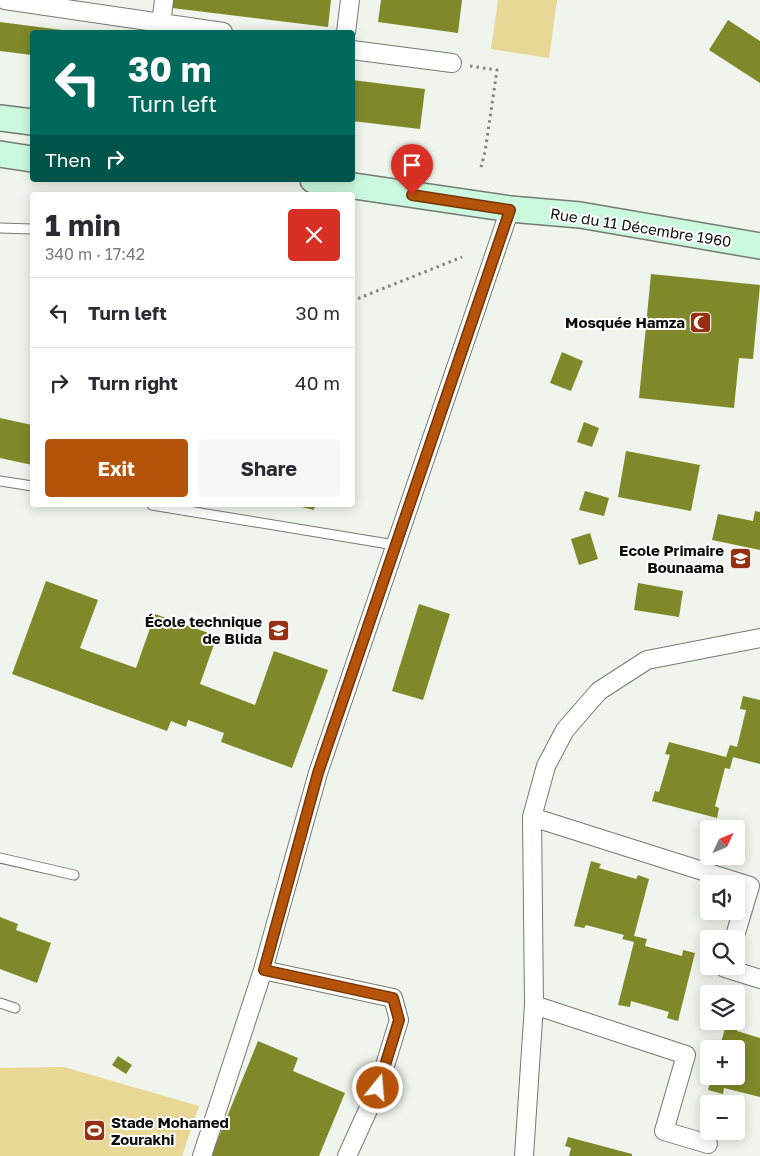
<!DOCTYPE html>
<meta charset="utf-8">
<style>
:root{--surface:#fff;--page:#f7f7f7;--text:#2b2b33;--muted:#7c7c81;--line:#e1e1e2;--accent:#b45309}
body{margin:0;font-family:"Golos Text",sans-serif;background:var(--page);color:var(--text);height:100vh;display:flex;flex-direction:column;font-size:19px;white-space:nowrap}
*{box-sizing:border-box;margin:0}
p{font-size:16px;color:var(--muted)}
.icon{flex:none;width:28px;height:28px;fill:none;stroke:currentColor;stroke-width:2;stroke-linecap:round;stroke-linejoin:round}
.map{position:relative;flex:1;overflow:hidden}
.sheet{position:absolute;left:30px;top:192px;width:325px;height:315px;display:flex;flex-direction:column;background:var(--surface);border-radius:5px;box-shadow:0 2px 12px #0003}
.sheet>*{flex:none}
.top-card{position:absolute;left:30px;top:30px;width:325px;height:152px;border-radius:5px;box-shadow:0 2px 12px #0003;background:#00695c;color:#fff;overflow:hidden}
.needle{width:32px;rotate:46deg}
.fabs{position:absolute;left:700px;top:820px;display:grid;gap:10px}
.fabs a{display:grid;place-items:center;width:45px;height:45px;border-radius:5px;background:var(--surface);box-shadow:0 2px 12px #0003;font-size:25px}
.pin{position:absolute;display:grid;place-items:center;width:42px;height:42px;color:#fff;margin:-51px -21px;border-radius:50% 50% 50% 0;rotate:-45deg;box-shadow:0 0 5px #0007}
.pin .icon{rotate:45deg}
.me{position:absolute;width:55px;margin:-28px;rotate:17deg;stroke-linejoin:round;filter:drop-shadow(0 0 4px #0008)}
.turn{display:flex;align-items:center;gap:18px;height:105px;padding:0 15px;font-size:22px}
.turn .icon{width:65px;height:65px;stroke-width:2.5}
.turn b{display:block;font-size:35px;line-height:42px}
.then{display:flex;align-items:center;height:48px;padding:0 15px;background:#0003;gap:10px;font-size:19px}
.round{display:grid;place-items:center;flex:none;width:52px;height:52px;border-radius:5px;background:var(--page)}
.summary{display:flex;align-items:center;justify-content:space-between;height:85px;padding:0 15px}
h1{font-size:30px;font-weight:700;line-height:38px}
.action{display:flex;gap:10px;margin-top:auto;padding:10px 15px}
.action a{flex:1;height:58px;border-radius:5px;background:var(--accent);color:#fff;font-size:20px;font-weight:700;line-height:58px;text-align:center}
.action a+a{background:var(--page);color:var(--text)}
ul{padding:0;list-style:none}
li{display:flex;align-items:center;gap:15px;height:70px;padding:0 15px;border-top:1px solid var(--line)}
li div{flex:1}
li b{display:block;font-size:19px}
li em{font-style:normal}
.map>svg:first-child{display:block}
.green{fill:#e8d795}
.building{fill:#7f8929}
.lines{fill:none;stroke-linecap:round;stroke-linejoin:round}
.lane-casing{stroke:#757a72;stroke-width:11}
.street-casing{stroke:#757a72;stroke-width:20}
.secondary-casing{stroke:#757a72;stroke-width:28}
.path{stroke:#81857f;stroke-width:3;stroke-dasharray:2.5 4;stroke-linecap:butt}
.lane{stroke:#fff;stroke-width:9}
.street{stroke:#fff;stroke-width:18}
.secondary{stroke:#cbf9df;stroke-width:25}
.route-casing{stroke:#753606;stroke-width:12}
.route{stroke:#b45309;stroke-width:9}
.labels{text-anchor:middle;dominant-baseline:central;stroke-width:4;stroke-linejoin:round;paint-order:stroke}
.street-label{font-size:15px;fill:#0c0e0b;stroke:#fff}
.poi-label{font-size:15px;font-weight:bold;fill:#0c0e0b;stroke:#fff;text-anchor:end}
</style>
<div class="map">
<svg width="760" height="1156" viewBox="0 0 760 1156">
<rect width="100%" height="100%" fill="#eff5ec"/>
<path class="green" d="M498,0h59l-8,58 -58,-9z
M64,1067l135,39 -17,50h-182v-88z"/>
<path class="building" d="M173,0h158l-3,27 -156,-19z
M381,0h81l-4,33 -80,-11z
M728,20l32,21v42l-51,-33z
M0,22l62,8v2h-30v23l-32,-4z
M352,80l73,9 -5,40 -68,-8z
M651,274l109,11 -7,74 -14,-1 -5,50 -95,-10z
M562,352l21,9 -12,30 -21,-8z
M0,418l32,7v40l-32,-7z
M584,422l15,6 -7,19 -15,-5z
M626,451l74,14 -9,46 -73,-14z
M585,491l24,7 -5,18 -25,-6z
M293,505h22l-1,5z
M755,511l5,1v38l-48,-10 6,-26 35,7z
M590,533l8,26 -19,6 -8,-26z
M46,581l52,19 -18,48 56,20 19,-54 62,22 -17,48 55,21 19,-54 54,19 -36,98 -71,-26 3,-9 -36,-13 -2,7 -15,-6 -4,10 -155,-57z
M638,583l45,8 -4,26 -45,-7z
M419,604l31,10 -27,86 -31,-9z
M743,696l17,4v64l-27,-7 -3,12 -5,-1 -10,38 4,2 -2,10 -65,-17 3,-10 4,1 11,-37 -5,-1 4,-12 57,15 4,-12 7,2 9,-37 -6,-1z
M591,861l10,3 -2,4 37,11 2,-4 11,4 -15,57 13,3 -2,7 37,10 1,-6 12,3 -17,68 -11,-3 2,-6 -38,-11 -1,6 -12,-2 16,-63 -12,-3 2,-4 -38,-10 -2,3 -10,-2z
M0,917l18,7 -2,6 35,13 -14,40 -37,-14z
M727,1022l12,3 -2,6 23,7v59l-36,-9 -1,6 -15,-4 4,-14h24v-27h-17z
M258,1041l40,17 -5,13 52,22 -26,63h-108z
M118,1056l14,9 -6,9 -14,-9z
M568,1137l64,17v2h-63l2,-8 -6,-2z"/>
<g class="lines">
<defs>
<path id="lane" d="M0,228l32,1
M0,481l32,5
M152,505l243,40
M0,858l74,17
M0,1003l15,5"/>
<path id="street" d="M5,0l218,32
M160,32l4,-32
M346,32l4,-32
M352,50l100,13
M532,817l218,69 -16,53
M725,966v2l35,11
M263,970l130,28 6,22 -21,68 -31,68
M534,1005l152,50 -22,76 44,13
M202,1156l61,-186 55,-197 192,-564
M524,1156l10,-151 -2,-188 14,-51 19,-36 34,-39 48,-31 113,-22"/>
<path id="secondary" d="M0,118l32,4
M0,154l32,5
M313,180l197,29 70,6 180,31"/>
</defs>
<use href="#lane" class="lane-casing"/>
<use href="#street" class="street-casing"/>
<use href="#secondary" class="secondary-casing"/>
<path class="path" d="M470,66l27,4 -12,82 -4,15
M352,301l110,-44"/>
<use href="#lane" class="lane"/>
<use href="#street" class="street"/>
<use href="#secondary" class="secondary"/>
</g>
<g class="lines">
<defs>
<path id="route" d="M378,1088l21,-68 -6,-22 -129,-28 54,-197 192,-563 -98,-15"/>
</defs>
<use href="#route" class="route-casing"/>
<use href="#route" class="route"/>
</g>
<defs>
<symbol id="mosque-square" viewBox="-11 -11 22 22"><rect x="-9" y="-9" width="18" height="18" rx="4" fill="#972f11" stroke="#fff"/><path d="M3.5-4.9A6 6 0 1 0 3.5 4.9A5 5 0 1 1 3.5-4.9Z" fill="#fff"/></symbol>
<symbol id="school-square" viewBox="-11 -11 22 22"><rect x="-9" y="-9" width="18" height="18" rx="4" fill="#972f11" stroke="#fff"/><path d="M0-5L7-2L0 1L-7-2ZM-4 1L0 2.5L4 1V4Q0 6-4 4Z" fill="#fff"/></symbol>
<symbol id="university-square" viewBox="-11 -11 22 22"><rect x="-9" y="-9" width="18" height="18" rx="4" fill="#972f11" stroke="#fff"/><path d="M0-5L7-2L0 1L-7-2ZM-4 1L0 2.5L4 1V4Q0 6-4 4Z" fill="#fff"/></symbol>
<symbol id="stadium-square" viewBox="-11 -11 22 22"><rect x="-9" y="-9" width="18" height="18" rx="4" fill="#972f11" stroke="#fff"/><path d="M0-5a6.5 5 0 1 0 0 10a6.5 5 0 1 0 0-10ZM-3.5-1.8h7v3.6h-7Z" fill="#fff"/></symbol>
</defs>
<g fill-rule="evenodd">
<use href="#mosque-square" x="688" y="310" width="25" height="25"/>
<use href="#school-square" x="728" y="546" width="25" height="25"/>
<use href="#university-square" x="266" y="618" width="25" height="25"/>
<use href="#stadium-square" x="82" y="1118" width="25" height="25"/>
</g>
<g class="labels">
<g class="street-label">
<text transform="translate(641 227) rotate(9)">Rue du 11 Décembre 1960</text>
</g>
<g class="poi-label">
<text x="685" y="322">Mosquée Hamza</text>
<text x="724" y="550">Ecole Primaire<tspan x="724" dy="17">Bounaama</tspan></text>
<text x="262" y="621">École technique<tspan x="262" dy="17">de Blida</tspan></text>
<text x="111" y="1122" text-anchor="start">Stade Mohamed<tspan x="111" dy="17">Zourakhi</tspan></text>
</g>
</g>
</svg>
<div class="fabs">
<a><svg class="needle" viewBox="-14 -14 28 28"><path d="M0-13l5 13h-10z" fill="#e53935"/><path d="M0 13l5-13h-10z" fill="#7c7c81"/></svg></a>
<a><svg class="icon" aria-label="sound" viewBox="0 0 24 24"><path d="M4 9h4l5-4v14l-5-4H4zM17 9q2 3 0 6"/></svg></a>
<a><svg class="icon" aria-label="search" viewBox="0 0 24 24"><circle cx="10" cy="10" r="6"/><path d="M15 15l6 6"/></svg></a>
<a><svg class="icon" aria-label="layers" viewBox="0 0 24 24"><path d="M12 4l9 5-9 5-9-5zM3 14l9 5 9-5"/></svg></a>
<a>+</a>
<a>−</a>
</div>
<div class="pin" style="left:412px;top:195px;background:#d93025"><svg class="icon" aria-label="arrive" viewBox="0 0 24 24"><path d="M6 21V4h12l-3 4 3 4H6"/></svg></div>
<svg class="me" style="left:378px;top:1088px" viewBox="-20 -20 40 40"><circle r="17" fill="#b45309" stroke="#fff" stroke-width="3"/><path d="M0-11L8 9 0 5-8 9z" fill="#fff"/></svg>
<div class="top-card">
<div class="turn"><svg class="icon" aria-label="left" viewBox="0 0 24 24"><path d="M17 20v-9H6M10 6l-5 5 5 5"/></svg><div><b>30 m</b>Turn left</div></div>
<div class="then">Then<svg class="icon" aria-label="right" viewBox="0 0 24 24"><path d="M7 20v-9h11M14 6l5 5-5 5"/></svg></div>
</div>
<section class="sheet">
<div class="summary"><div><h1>1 min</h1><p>340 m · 17:42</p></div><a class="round" style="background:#d93025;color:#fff"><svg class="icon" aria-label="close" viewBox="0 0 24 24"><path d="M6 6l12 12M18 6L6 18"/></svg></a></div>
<ul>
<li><svg class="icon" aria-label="left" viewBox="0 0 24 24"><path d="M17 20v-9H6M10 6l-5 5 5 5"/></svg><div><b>Turn left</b></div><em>30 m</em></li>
<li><svg class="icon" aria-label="right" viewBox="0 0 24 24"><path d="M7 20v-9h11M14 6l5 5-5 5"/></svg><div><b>Turn right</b></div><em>40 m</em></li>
</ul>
<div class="action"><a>Exit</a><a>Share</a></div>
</section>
</div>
